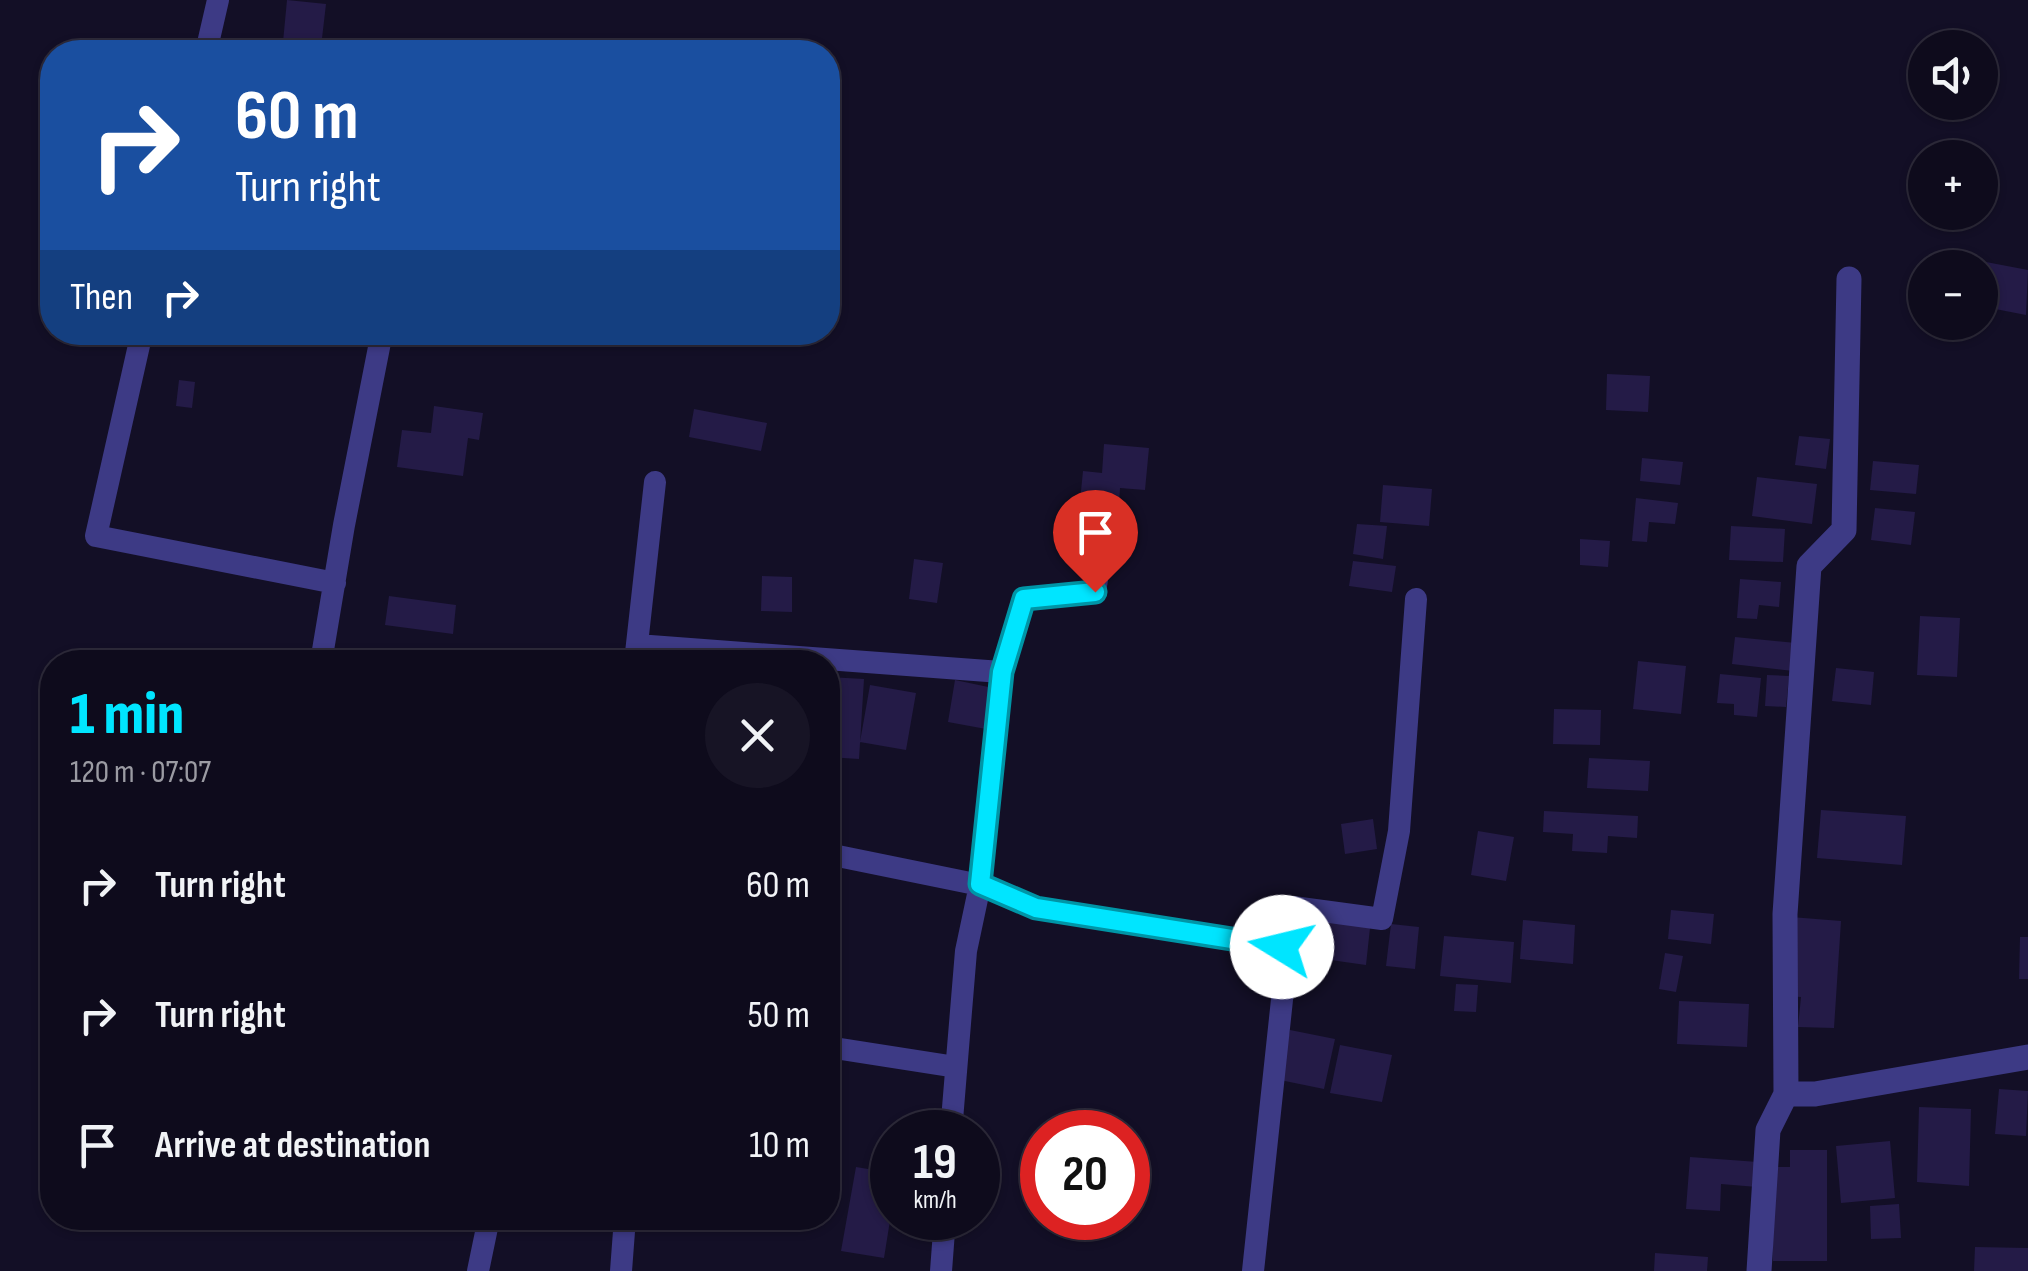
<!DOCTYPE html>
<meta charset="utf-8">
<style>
:root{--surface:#0e0b1c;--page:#171425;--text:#f1f3f6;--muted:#9b9ba3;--line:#2e2b3b;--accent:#00e5ff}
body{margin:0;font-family:"Sofia Sans Condensed",sans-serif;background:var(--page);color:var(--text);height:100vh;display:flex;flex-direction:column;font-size:38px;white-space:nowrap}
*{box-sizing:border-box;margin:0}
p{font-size:32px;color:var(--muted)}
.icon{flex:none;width:55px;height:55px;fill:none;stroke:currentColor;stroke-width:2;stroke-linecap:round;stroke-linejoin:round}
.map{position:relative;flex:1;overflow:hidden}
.drawer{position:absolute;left:40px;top:650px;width:800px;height:580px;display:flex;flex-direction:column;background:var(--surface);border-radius:40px;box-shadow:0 2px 8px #0004,0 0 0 2px var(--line)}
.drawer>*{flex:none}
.guide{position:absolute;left:40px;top:40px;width:800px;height:305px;border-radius:40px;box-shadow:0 2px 8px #0004,0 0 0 2px var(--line);background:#1a4fa0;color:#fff;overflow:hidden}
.controls{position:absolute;left:1908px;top:30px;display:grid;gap:20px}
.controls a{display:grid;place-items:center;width:90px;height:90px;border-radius:50%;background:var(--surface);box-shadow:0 2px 8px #0004,0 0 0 2px var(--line);font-size:50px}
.speed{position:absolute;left:870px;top:1110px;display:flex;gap:20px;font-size:50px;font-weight:700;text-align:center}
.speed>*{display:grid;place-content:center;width:130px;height:130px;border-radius:50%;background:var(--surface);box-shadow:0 2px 8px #0004,0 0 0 2px var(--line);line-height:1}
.speed small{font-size:25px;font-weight:400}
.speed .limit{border:15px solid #d22;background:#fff;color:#111}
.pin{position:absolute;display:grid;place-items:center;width:85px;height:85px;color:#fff;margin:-102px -42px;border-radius:50% 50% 50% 0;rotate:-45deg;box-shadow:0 0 10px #0007}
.pin .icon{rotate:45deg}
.me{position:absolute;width:110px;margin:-55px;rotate:279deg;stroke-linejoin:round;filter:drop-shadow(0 0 8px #0008)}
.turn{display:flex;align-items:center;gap:35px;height:210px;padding:0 30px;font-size:45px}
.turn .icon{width:130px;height:130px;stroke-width:2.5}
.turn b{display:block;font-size:70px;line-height:85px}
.then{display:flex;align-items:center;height:95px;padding:0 30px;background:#0003;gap:20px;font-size:38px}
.round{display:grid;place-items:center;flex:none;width:105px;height:105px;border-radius:52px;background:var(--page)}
.headline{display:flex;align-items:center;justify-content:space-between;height:170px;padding:0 30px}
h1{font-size:60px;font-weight:800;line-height:75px;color:var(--accent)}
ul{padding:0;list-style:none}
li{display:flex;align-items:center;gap:30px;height:130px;padding:0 30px}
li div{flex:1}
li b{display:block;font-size:38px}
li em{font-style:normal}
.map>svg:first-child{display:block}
.building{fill:#241b47}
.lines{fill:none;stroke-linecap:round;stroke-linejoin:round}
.lane{stroke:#3d3a85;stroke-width:22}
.street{stroke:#3d3a85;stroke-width:25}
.route-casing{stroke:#0095a6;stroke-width:25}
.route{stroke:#00e5ff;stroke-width:18}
</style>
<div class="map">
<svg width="2028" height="1271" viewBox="0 0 2028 1271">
<rect width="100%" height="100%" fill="#130f26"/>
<path class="building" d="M287,0l39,4 -5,43 -38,-5z
M1965,258l63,12 -2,45 -46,-9v-38h-17z
M1607,374l43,2 -2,36 -42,-2z
M179,380l16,2 -3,26 -16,-2z
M434,406l49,7 -4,27 -11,-2 -5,38 -66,-9 5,-37 29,3z
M694,409l73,14 -6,28 -72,-14z
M1799,436l31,3 -4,30 -31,-4z
M1104,444l45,4 -4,42 -25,-2 -1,16 -39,-3 3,-30 19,2z
M1642,458l41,4 -3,23 -40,-4z
M1873,461l46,4 -3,29 -46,-4z
M1757,477l60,7 -5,40 -60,-8z
M1383,485l49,4 -3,37 -49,-4z
M1636,498l42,5 -3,21 -26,-2 -2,20 -15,-1z
M1875,508l40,4 -4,33 -40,-5z
M1357,524l30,2 -4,33 -30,-5z
M1731,526l54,3 -2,33 -54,-2z
M1580,539l30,2 -2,26 -28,-2z
M914,559l29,4 -6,40 -28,-4z
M1353,561l43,5 -4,26 -43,-6z
M762,576l30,1v35l-31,-1z
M1740,579l41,3 -2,25 -20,-2 -2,14 -20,-1z
M389,596l67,9 -3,29 -68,-9z
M1920,616l40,2 -3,59 -40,-2z
M1735,637l61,6 -3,28 -61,-7z
M1638,661l48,5 -5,48 -48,-5z
M1836,668l38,4 -3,33 -39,-4z
M1720,674l41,4 -4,39 -23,-2v-11l-17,-1z
M1767,675l22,1 -3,31 -21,-1z
M828,677l36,2 -5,80 -31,-2z
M955,680l38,8 -7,41 -38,-7z
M870,685l46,8 -10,57 -46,-8z
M1554,709l47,1 -1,35 -47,-1z
M1589,758l61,3 -2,30 -61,-3z
M1821,810l85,6 -4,49 -85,-7z
M1544,811l94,5 -1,22 -29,-2 -1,17 -35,-2 1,-17 -30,-2z
M1373,819l4,30 -32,5 -4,-30z
M1478,831l36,6 -8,44 -35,-6z
M1671,910l43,4 -3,30 -43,-5z
M1307,917l63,11 -4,37 -64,-9z
M1791,917l50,4 -7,107 -36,-1 3,-30 -14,-1z
M1523,920l52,5 -2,39 -53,-5z
M1391,924l28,3 -4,42 -29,-3z
M1444,936l70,6 -3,41 -71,-7z
M2020,937h8v42h-9z
M1665,953l18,3 -7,36 -17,-3z
M1456,984l22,1 -2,27 -22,-1z
M1679,1001l70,3 -2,43 -70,-3z
M1290,1030l45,9 -11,50 -44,-9z
M1340,1045l52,10 -10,47 -52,-9z
M1999,1089l29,2 -2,45 -31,-2z
M1919,1107l52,2 -2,77 -52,-4z
M1890,1141l5,57 -54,5 -5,-57z
M1790,1150h37v111h-54v-94h17z
M1690,1157l68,5 -1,25 -36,-3 -1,27 -34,-2z
M856,1167l36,6v35l-8,50 -43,-7z
M1899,1204l2,34 -30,1 -1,-33z
M1975,1247l53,1v23h-54z
M1655,1253l53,4 -1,14h-53z"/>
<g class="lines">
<path class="lane" d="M206,52l12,-52
M142,332l-46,204 239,47
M637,645l364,27
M321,662l23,-137 38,-193
M635,662l20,-180
M828,854l152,31 56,23 246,39 11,-40 89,12 17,-88 17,-232
M828,1047l128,20
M951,1132l15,-181 14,-66 21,-213 23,-73 71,-7 7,-44
M478,1271l11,-53
M621,1271l4,-53
M941,1271l4,-53
M1253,1271l31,-290"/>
<path class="street" d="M1786,1094h29l213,-37
M1759,1271l9,-141 18,-36 -1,-180 24,-348 35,-36 5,-251"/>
</g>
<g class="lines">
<defs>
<path id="route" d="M1095,592l-71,7 -22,73 -22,212 56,24 246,39"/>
</defs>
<use href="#route" class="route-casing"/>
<use href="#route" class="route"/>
</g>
</svg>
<div class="controls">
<a><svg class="icon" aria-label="sound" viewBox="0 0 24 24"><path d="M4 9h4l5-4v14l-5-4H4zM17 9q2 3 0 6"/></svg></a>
<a>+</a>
<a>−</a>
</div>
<div class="speed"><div>19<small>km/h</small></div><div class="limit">20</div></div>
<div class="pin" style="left:1095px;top:592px;background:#d93025"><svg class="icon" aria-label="arrive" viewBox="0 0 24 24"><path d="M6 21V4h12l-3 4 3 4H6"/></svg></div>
<svg class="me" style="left:1282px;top:947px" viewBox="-20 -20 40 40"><circle r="19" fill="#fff"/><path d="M0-13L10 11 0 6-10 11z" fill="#00e5ff"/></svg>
<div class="guide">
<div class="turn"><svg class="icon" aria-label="right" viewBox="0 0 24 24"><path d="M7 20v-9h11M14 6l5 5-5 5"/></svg><div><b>60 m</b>Turn right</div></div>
<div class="then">Then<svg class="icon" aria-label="right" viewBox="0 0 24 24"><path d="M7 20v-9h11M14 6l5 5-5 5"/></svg></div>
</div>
<section class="drawer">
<div class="headline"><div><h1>1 min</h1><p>120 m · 07:07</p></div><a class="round"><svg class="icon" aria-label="close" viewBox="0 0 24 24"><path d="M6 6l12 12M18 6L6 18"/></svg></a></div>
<ul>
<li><svg class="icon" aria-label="right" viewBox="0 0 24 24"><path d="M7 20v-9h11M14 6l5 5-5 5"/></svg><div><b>Turn right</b></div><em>60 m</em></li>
<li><svg class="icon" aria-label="right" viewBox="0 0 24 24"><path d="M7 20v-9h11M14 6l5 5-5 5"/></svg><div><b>Turn right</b></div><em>50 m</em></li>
<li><svg class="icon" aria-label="arrive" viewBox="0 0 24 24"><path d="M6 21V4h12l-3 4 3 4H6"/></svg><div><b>Arrive at destination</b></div><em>10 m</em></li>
</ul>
</section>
</div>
